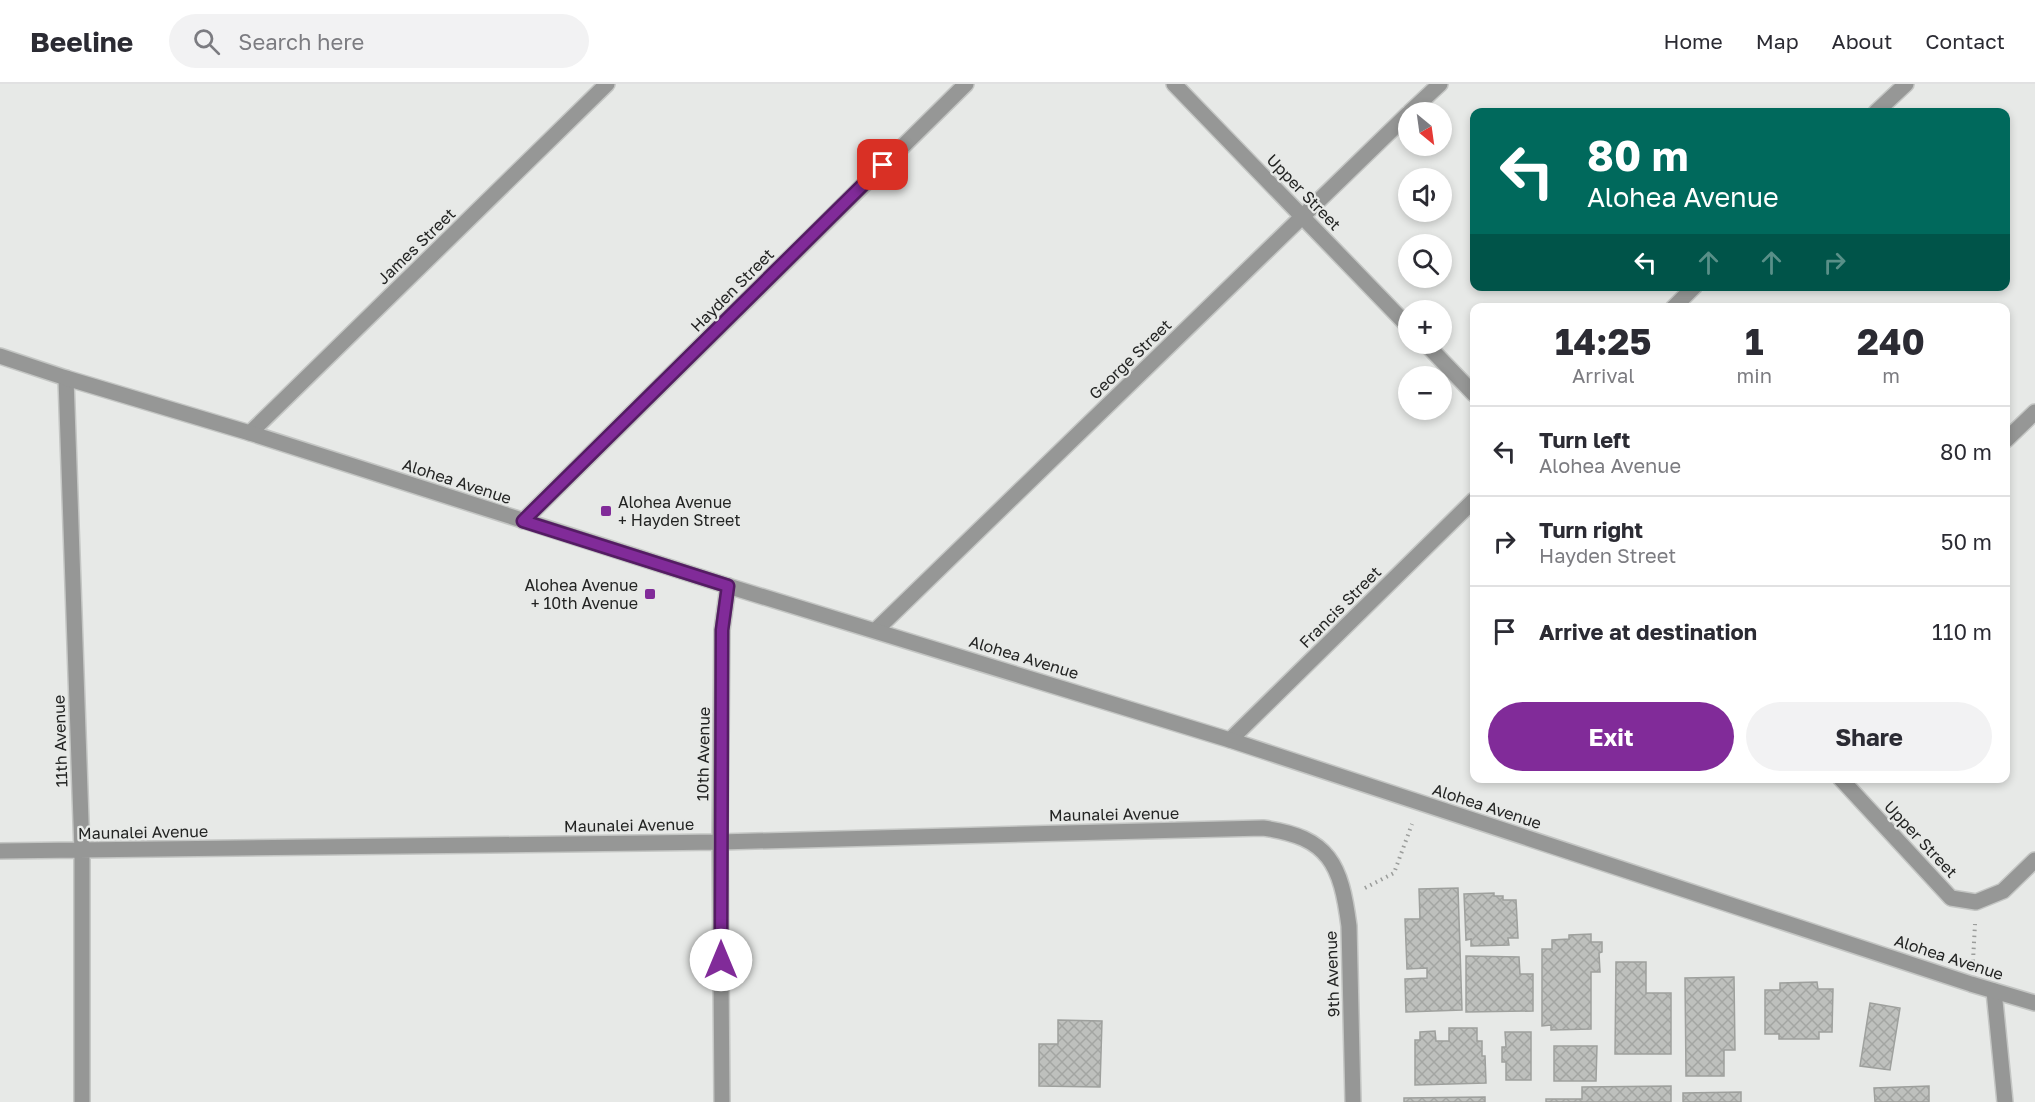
<!DOCTYPE html>
<meta charset="utf-8">
<style>
:root{--surface:#fff;--page:#f2f2f3;--text:#2b2b33;--muted:#7c7c81;--line:#e1e1e2;--accent:#812b99}
body{margin:0;font-family:"Golos Text",sans-serif;background:var(--page);color:var(--text);height:100vh;display:flex;flex-direction:column;font-size:22px;white-space:nowrap}
*{box-sizing:border-box;margin:0}
p{font-size:20px;color:var(--muted)}
.icon{flex:none;width:33px;height:33px;fill:none;stroke:currentColor;stroke-width:2;stroke-linecap:round;stroke-linejoin:round}
.map{position:relative;flex:1;overflow:hidden}
.sheet{position:absolute;left:1470px;top:219px;width:540px;height:480px;display:flex;flex-direction:column;background:var(--surface);border-radius:12px;box-shadow:0 3px 9px #0003}
.sheet>*{flex:none}
.top-card{position:absolute;left:1470px;top:24px;width:540px;height:183px;border-radius:12px;box-shadow:0 3px 9px #0003;background:#00695c;color:#fff;overflow:hidden}
.needle{width:39px;rotate:151deg}
.tools{position:absolute;left:1398px;top:18px;display:grid;gap:12px}
.tools a{display:grid;place-items:center;width:54px;height:54px;border-radius:50%;background:var(--surface);box-shadow:0 3px 9px #0003;font-size:30px}
.pin{position:absolute;display:grid;place-items:center;width:51px;height:51px;color:#fff;margin:-26px;border-radius:12px;box-shadow:0 3px 9px #0006}
.me{position:absolute;width:66px;margin:-33px;rotate:0deg;stroke-linejoin:round;filter:drop-shadow(0 0 4px #0008)}
.turn{display:flex;align-items:center;gap:21px;height:126px;padding:0 18px;font-size:27px}
.turn .icon{width:78px;height:78px;stroke-width:2.5}
.turn b{display:block;font-size:42px;line-height:51px}
.lanes{display:flex;align-items:center;height:57px;padding:0 18px;background:#0003;justify-content:center;gap:30px;direction:ltr}
.lanes .off{opacity:.35}
.eta{display:flex;justify-content:space-evenly;align-items:center;height:102px;text-align:center}
.eta b{font-size:36px;font-weight:700;line-height:42px}
.action{display:flex;gap:12px;margin-top:auto;padding:12px 18px}
.action a{flex:1;height:69px;border-radius:36px;background:var(--accent);color:#fff;font-size:24px;font-weight:700;line-height:69px;text-align:center}
.action a+a{background:var(--page);color:var(--text)}
ul{padding:0;list-style:none}
li{display:flex;align-items:center;gap:18px;height:90px;padding:0 18px;border-top:2px solid var(--line)}
li div{flex:1}
li b{display:block;font-size:22px}
li em{font-style:normal}
header{display:flex;align-items:center;gap:36px;box-sizing:border-box;height:84px;padding:0 30px;background:var(--surface);border-bottom:2px solid var(--line)}
header strong{font-size:28px}
nav{display:flex;gap:33px;margin-inline-start:auto;font-size:21px}
.search{width:420px;height:54px;background:var(--page);display:flex;align-items:center;gap:15px;box-sizing:border-box;padding:0 21px;border-radius:33px;color:var(--muted);font-size:22px}
.map>svg:first-child{display:block}
.building{fill:url(#building-cross-hatch);stroke:#9ea09d;stroke-width:1.5}
.lines{fill:none;stroke-linecap:round;stroke-linejoin:round}
.minor-casing{stroke:#c4c6c4;stroke-width:18}
.tertiary-casing{stroke:#c4c6c4;stroke-width:18}
.path{stroke:#9b9d9b;stroke-width:4;stroke-dasharray:1.5 4.5;stroke-linecap:butt}
.minor{stroke:#969796;stroke-width:15}
.tertiary{stroke:#969796;stroke-width:15}
.route-casing{stroke:#541c63;stroke-width:15}
.route{stroke:#812b99;stroke-width:10}
.poi-dot{fill:#812b99;stroke:#e7e9e7;stroke-width:2}
.labels{text-anchor:middle;dominant-baseline:central;stroke-width:4.5;stroke-linejoin:round;paint-order:stroke}
.street-label{font-size:16px;fill:#232423;stroke:#e7e9e7}
.poi-label{font-size:16px;fill:#232423;stroke:#e7e9e7;text-anchor:start}
</style>
<header>
<strong>Beeline</strong>
<div class="search"><svg class="icon" aria-label="search" viewBox="0 0 24 24"><circle cx="10" cy="10" r="6"/><path d="M15 15l6 6"/></svg>Search here</div>
<nav><a>Home</a><a>Map</a><a>About</a><a>Contact</a></nav>
</header>
<div class="map">
<svg width="2035" height="1018" viewBox="0 0 2035 1018">
<defs>
<pattern id="building-cross-hatch" width="8" height="8" patternUnits="userSpaceOnUse" patternTransform="scale(1.5)"><rect width="8" height="8" fill="#bec0bd"/><path d="M0 0l8 8M0 8l8-8" fill="none" stroke="#a3a5a2"/></pattern>
</defs>
<rect width="100%" height="100%" fill="#e7e9e7"/>
<path class="building" d="M1458,804l4,122 -56,2 -1,-33 22,-1v-10l-20,1 -2,-50h15l-1,-30z
M1494,809v3h9v4h13l2,38h-10l1,7 -38,1v-7l-5,1 -2,-46z
M1591,850v8h11v10l-3,1 1,19h-9v57l-40,1v-5l-9,1v-77h10v-9l17,-1v-4z
M1466,872l53,1 1,17h13v37l-67,1z
M1616,878h30v31h25v61h-56z
M1734,893l1,73h-11v26h-38l-1,-98z
M1817,898l1,7h15l-1,43h-13v7h-40v-5h-14v-44h15v-7z
M1870,919l30,5 -10,62 -30,-4z
M1058,936l44,1 -2,66 -61,-1v-42h19z
M1449,944h28v13h5v15h3l1,27 -71,2v-45h5v-8l15,-1 1,10h13z
M1505,948h26v48h-25v-18h-4v-15h4z
M1554,962h43l-1,35h-42z
M1671,1002v16h-125v-3h36v-12z
M1929,1002v16h-54l-1,-14z
M1741,1008v10h-58v-9z
M1485,1013v5h-81v-4z"/>
<g class="lines">
<defs>
<path id="minor" d="M1174,0l234,242
M1410,28l30,-28
M1876,28l30,-28
M1673,224l22,-22
M1426,260l48,50
M66,294l16,473v251
M250,349l357,-349
M2006,356l29,-28
M523,437l443,-437
M876,546l532,-516
M1230,656l244,-240
M1840,694l111,120 25,4 27,-11 32,-31
M0,767l720,-9 543,-14c67,9 78,37 86,98l4,176
M1994,907l11,111
M722,1018l-2,-260 2,-212 6,-44"/>
<path id="tertiary" d="M0,272l66,22 184,55 478,153 502,154 741,244 64,19"/>
</defs>
<use href="#minor" class="minor-casing"/>
<use href="#tertiary" class="tertiary-casing"/>
<path class="path" d="M1365,804l29,-15 18,-49
M1973,877l2,-37"/>
<use href="#minor" class="minor"/>
<use href="#tertiary" class="tertiary"/>
</g>
<g class="lines">
<defs>
<path id="route" d="M721,876l1,-330 6,-44 -205,-65 360,-356"/>
</defs>
<use href="#route" class="route-casing"/>
<use href="#route" class="route"/>
</g>
<g class="poi-dot">
<rect x="600" y="421" width="12" height="12" rx="3"/>
<rect x="644" y="504" width="12" height="12" rx="3"/>
</g>
<g class="labels">
<g class="street-label">
<text transform="translate(1304 108) rotate(46)">Upper Street</text>
<text transform="translate(416 162) rotate(-44)">James Street</text>
<text transform="translate(732 206) rotate(-45)">Hayden Street</text>
<text transform="translate(1130 275) rotate(-44)">George Street</text>
<text transform="translate(457 397) rotate(18)">Alohea Avenue</text>
<text transform="translate(1340 523) rotate(-45)">Francis Street</text>
<text transform="translate(1024 573) rotate(17)">Alohea Avenue</text>
<text transform="translate(60 657) rotate(-92)">11th Avenue</text>
<text transform="translate(703 670) rotate(-89)">10th Avenue</text>
<text transform="translate(1487 722) rotate(18)">Alohea Avenue</text>
<text transform="translate(1114 730) rotate(-1)">Maunalei Avenue</text>
<text transform="translate(629 741) rotate(-1)">Maunalei Avenue</text>
<text transform="translate(143 748) rotate(-1)">Maunalei Avenue</text>
<text transform="translate(1921 755) rotate(47)">Upper Street</text>
<text transform="translate(1949 873) rotate(18)">Alohea Avenue</text>
<text transform="translate(1332 890) rotate(-92)">9th Avenue</text>
</g>
<g class="poi-label">
<text x="618" y="418">Alohea Avenue<tspan x="618" dy="18">+ Hayden Street</tspan></text>
<text x="638" y="501" text-anchor="end">Alohea Avenue<tspan x="638" dy="18">+ 10th Avenue</tspan></text>
</g>
</g>
</svg>
<div class="tools">
<a><svg class="needle" viewBox="-14 -14 28 28"><path d="M0-13l5 13h-10z" fill="#e53935"/><path d="M0 13l5-13h-10z" fill="#7c7c81"/></svg></a>
<a><svg class="icon" aria-label="sound" viewBox="0 0 24 24"><path d="M4 9h4l5-4v14l-5-4H4zM17 9q2 3 0 6"/></svg></a>
<a><svg class="icon" aria-label="search" viewBox="0 0 24 24"><circle cx="10" cy="10" r="6"/><path d="M15 15l6 6"/></svg></a>
<a>+</a>
<a>−</a>
</div>
<div class="pin" style="left:883px;top:81px;background:#d93025"><svg class="icon" aria-label="arrive" viewBox="0 0 24 24"><path d="M6 21V4h12l-3 4 3 4H6"/></svg></div>
<svg class="me" style="left:721px;top:876px" viewBox="-20 -20 40 40"><circle r="19" fill="#fff"/><path d="M0-13L10 11 0 6-10 11z" fill="#812b99"/></svg>
<div class="top-card">
<div class="turn"><svg class="icon" aria-label="left" viewBox="0 0 24 24"><path d="M17 20v-9H6M10 6l-5 5 5 5"/></svg><div><b>80 m</b>Alohea Avenue</div></div>
<div class="lanes"><svg class="icon" aria-label="left" viewBox="0 0 24 24"><path d="M17 20v-9H6M10 6l-5 5 5 5"/></svg><svg class="icon off" aria-label="ahead" viewBox="0 0 24 24"><path d="M12 20V5M6 11l6-6 6 6"/></svg><svg class="icon off" aria-label="ahead" viewBox="0 0 24 24"><path d="M12 20V5M6 11l6-6 6 6"/></svg><svg class="icon off" aria-label="right" viewBox="0 0 24 24"><path d="M7 20v-9h11M14 6l5 5-5 5"/></svg></div>
</div>
<section class="sheet">
<div class="eta">
<div><b>14:25</b><p>Arrival</p></div>
<div><b>1</b><p>min</p></div>
<div><b>240</b><p>m</p></div>
</div>
<ul>
<li><svg class="icon" aria-label="left" viewBox="0 0 24 24"><path d="M17 20v-9H6M10 6l-5 5 5 5"/></svg><div><b>Turn left</b><p>Alohea Avenue</p></div><em>80 m</em></li>
<li><svg class="icon" aria-label="right" viewBox="0 0 24 24"><path d="M7 20v-9h11M14 6l5 5-5 5"/></svg><div><b>Turn right</b><p>Hayden Street</p></div><em>50 m</em></li>
<li><svg class="icon" aria-label="arrive" viewBox="0 0 24 24"><path d="M6 21V4h12l-3 4 3 4H6"/></svg><div><b>Arrive at destination</b></div><em>110 m</em></li>
</ul>
<div class="action"><a>Exit</a><a>Share</a></div>
</section>
</div>
